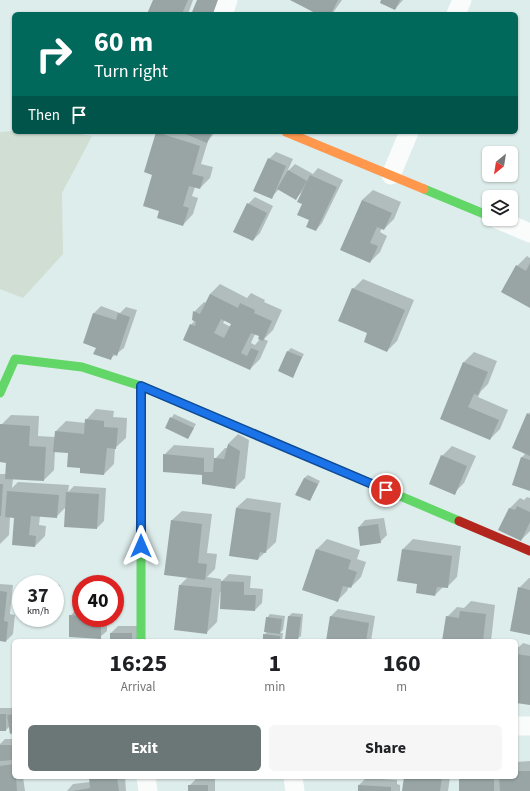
<!DOCTYPE html>
<style>
:root{--surface:#fff;--page:#f6f6f6;--text:#202124;--muted:#757577;--accent:#6a7776}
body{margin:0;font-family:"Source Sans 3",sans-serif;background:var(--page);color:var(--text);height:100vh;display:flex;flex-direction:column;font-size:15px;white-space:nowrap}
*{box-sizing:border-box;margin:0}
p{font-size:13px;color:var(--muted)}
.icon{flex:none;width:22px;height:22px;fill:none;stroke:currentColor;stroke-width:2;stroke-linecap:round;stroke-linejoin:round}
.map{position:relative;flex:1;overflow:hidden}
.drawer{position:absolute;left:12px;top:639px;width:506px;height:140px;display:flex;flex-direction:column;background:var(--surface);border-radius:6px;box-shadow:0 1px 3px #0004}
.drawer>*{flex:none}
.guide{position:absolute;left:12px;top:12px;width:506px;height:122px;border-radius:6px;box-shadow:0 1px 3px #0004;background:#00695c;color:#fff;overflow:hidden}
.needle{width:26px;rotate:210deg}
.fabs{position:absolute;left:482px;top:146px;display:grid;gap:8px}
.fabs a{display:grid;place-items:center;width:36px;height:36px;border-radius:6px;background:var(--surface);box-shadow:0 1px 3px #0004;font-size:20px}
.speed{position:absolute;left:12px;top:575px;display:flex;gap:8px;font-size:20px;font-weight:700;text-align:center}
.speed>*{display:grid;place-content:center;width:52px;height:52px;border-radius:50%;background:var(--surface);box-shadow:0 1px 3px #0004;line-height:1}
.speed small{font-size:10px;font-weight:400}
.speed .limit{border:6px solid #d22;background:#fff;color:#111}
.pin{position:absolute;display:grid;place-items:center;width:34px;height:34px;color:#fff;margin:-17px;border:2px solid #fff;border-radius:50%;box-shadow:0 1px 4px #0007}
.me{position:absolute;width:44px;margin:-22px;rotate:0deg;stroke-linejoin:round;filter:drop-shadow(0 0 3px #0008)}
.turn{display:flex;align-items:center;gap:14px;height:84px;padding:0 16px;font-size:18px}
.turn .icon{width:52px;height:52px;stroke-width:2.5}
.turn b{display:block;font-size:28px;line-height:34px}
.then{display:flex;align-items:center;height:38px;padding:0 16px;background:#0003;gap:8px;font-size:15px}
.eta{display:flex;justify-content:space-evenly;align-items:center;height:68px;text-align:center}
.eta b{font-size:24px;font-weight:700;line-height:28px}
.cta{display:flex;gap:8px;margin-top:auto;padding:8px 16px}
.cta a{flex:1;height:46px;border-radius:6px;background:var(--accent);color:#fff;font-size:16px;font-weight:700;line-height:46px;text-align:center}
.cta a+a{background:var(--page);color:var(--text)}
.map>svg:first-child{display:block}
.green{fill:#d0ded3}
.shadow{fill:#0003;fill-rule:evenodd}
.building{fill:#99a5a5;fill-rule:evenodd}
.lines{fill:none;stroke-linecap:round;stroke-linejoin:round}
.street{stroke:#fafcfc;stroke-width:19}
.fast{stroke:#63d668;stroke-width:9}
.slow{stroke:#ff974d;stroke-width:9}
.jam{stroke:#b3261e;stroke-width:9}
.route-casing{stroke:#114b97;stroke-width:10}
.route{stroke:#1a73e8;stroke-width:7}
</style>
<div class="map">
<svg width="530" height="791" viewBox="0 0 530 791">
<rect width="100%" height="100%" fill="#ddedeb"/>
<path class="green" d="M14,131v1h55l23,4 -30,57 1,61 -40,44 -23,-9v-157z"/>
<path class="shadow" d="M154,0h39l-5,14h-40z
M292,0h50l-10,14h-12z
M383,0h20l-8,9z
M157,132h58l-7,9 -7,23 12,3 -3,11 -10,10 -5,-1 -3,9 6,2 -5,16 -10,11 -23,-15 -6,-36z
M276,152l17,7 -6,13 8,-8 18,10 5,-6 25,12 -21,43 -6,7 -12,-26 -1,-13 -7,7 -17,-9 -8,9 -2,-39z
M373,190l28,12 -7,17 -10,10 -2,-1 -2,4 7,4 -7,16 -10,10 -8,-62z
M255,197l18,9 -13,27 -7,7 -5,-36z
M527,256l3,2v49l-13,-41z
M363,279l51,21 -17,41 -10,10 -18,-18 -16,-44z
M220,284l27,14 4,-5 14,7 -1,2 18,8 -9,20 -9,9 4,2 -8,18 -10,10 -59,-44 4,-5 -1,-8 10,-10 2,1 4,-9zM225,320l7,4 -1,3 -8,-4zM255,334l5,2v3l-5,6 -4,-2z
M101,306l19,7 6,-6 11,3 -13,38 -14,11 -13,-12 -13,-4 10,-30z
M291,348l13,6 -12,23 -4,-26z
M474,352l23,9 -9,23 -7,7 -3,6 30,13 -8,19 -10,10 -49,-20 23,-57z
M96,409l18,2 -1,6 14,1 -1,20 -11,10 -1,16 -10,10 -23,-7 -12,-15 -14,-1 -1,19 -10,10 -31,-2 -1,10 6,-6 51,3 -1,7 6,-6 32,2 -2,33 -7,7 -31,-21 -9,9 -17,-1 -1,10 7,1 -1,10 -10,10 -20,-29h-5l-1,18 -9,9v-70h7v-12l-7,-1 1,-36 10,-10 28,1 -1,20 17,1 1,-6 10,-10 20,2v-3z
M530,412v78l-17,-6 9,-27 4,-4 2,-39z
M174,414l22,10 -8,14 -22,-11z
M238,434l11,6 -4,38 -10,10 -71,-33 10,-10 40,3v12l11,-12h3v-4z
M452,446l24,10 -12,27 -10,10 -12,-37z
M308,475l12,6 -10,19 -6,-22z
M527,497l3,1v33l-9,9 -21,-10 10,-22 10,-10 4,2z
M247,498l34,5 -5,39 -18,17 -22,-51z
M182,511l30,3 -5,39 10,1 -2,15 -8,8 14,2v3l8,-8 22,2 -1,12 13,1 -1,14 -7,7 -35,-18 -3,30 -10,10 -27,-47 8,-8 -17,-56z
M384,518l3,17 -7,7 -21,-15 6,-7z
M327,539l33,11 -3,9 9,3 -5,15 -10,10 -2,-1 -2,5 -10,10 -20,-52z
M413,539l48,7 -4,31 -10,10h-4l-8,8 -17,-12 -15,-34z
M529,578h1v56l-11,-46z
M24,582l27,2h-29z
M0,584l13,1 -3,29 5,1 -2,19 -7,7 -6,-1z
M55,584l5,1 -1,14 -4,4z
M471,601l24,4 -4,36h-48l4,-24 10,-10 7,1z
M77,609h4v9h26v13l-7,6 -30,-21z
M338,609l37,7 -4,25h-44l4,-25z
M292,613l11,1 -2,22 -4,3 -11,-1 3,-22z
M270,614l15,2 -2,14 -3,3h3l-1,8h-18v-6l3,-3v-14z
M118,626h21l-1,15h-27v-8z
M523,643l7,2v59l-14,-3v-54h3z
M0,708h12v3l2,-1v22l-4,-6 -4,4h-6z
M5,739h9v38h9l2,14h-25v-47z
M530,761v30h-70v-14h56v-15z
M90,777h35l1,14h-59l6,-7 17,-2z
M405,777h45l-2,14h-45z
M215,778v13h-26v-5l7,-7z
M366,778l31,2v4l3,1v6h-41v-6z"/>
<path class="building" d="M153,0h35l-6,14h-35z
M197,0h24l-6,14h-18l-5,-2z
M290,0h48l-7,14h-14z
M381,0h19l-5,10 -15,-7z
M156,132l44,14 -8,28 12,3 -4,12 -11,-3 -6,20 6,2 -6,18 -26,-8 2,-7 -16,-5 9,-31 -8,-3z
M181,132h31l-5,11z
M268,158l18,8 -14,33 -19,-8z
M288,170l19,11 -11,19 -19,-11z
M310,175l27,12 -21,44 -10,-4 3,-7 -12,-5 5,-11 -5,-2z
M362,200l30,13 -8,17 -7,-3 -7,16 8,3 -8,17 -30,-13z
M247,203l20,10 -14,28 -20,-9z
M530,263v45l-29,-16 15,-27 10,6z
M352,288l53,22 -18,42 -23,-10 3,-9 -29,-12z
M210,294l28,14 2,-5 15,7 -1,3 18,8 -9,20 -5,-2 1,-3 -8,-3 -10,20 6,3 4,-8 8,3 -9,19 -67,-30 7,-16 5,2 1,-4 -4,-2 1,-9 7,3zM221,319l10,5 -7,14 -10,-5z
M93,313l23,7 2,-7 12,4 -13,39 -4,-2 -2,6 -18,-6 3,-6 -13,-5z
M287,351l15,6 -9,21 -15,-7z
M463,362l25,10 -10,23 -4,-1 -6,13 31,13 -9,20 -50,-21z
M527,413l3,2v41l-18,-8z
M170,417l24,11 -6,11 -23,-11z
M85,419l19,2v6l14,1 -2,21 -9,-1 -3,27 -24,-2v-5l-13,-1 1,-14 -15,-1 2,-21 29,3z
M0,424l30,2 -1,20 17,1 -2,34 -39,-2 1,-16 -6,-1z
M228,444l12,7 -5,38 -33,-5v-9l-39,-3v-18l41,4v14h9l1,-14 10,1z
M441,455l26,11 -12,29 -26,-11z
M521,457l9,3v31l-18,-6z
M304,478l14,6 -8,17 -15,-6z
M0,484h3l-2,32h-1z
M7,491l52,4 -2,23 -26,-2 -2,19 7,1 -1,11 -23,-2 2,-27 -9,-1z
M66,492l33,2 -2,35 -33,-2z
M517,506l13,6v10l-9,19 -23,-11 11,-22 6,2z
M236,508l35,5 -5,40 -6,-1 -2,8 -29,-4z
M171,520l31,4 -4,39 9,1 -2,16 -41,-5z
M378,524l3,19 -21,3 -2,-19z
M316,549l35,11 -3,9 9,3 -6,16 -8,-2 -5,16 -36,-12z
M402,549l50,7 -4,32 -11,-1 -2,9 -19,-3 1,-9 -20,-3z
M221,581l23,1v13h12l-1,16 -35,-2z
M179,585l33,3 -5,46 -33,-4z
M518,587l12,3v45l-20,-4z
M16,588l5,1v15h-6z
M0,591l7,1 -3,29 4,1 -2,20 -6,-1z
M460,611l26,3 -3,27h-41l4,-25 13,2z
M69,615l12,1v2h20v21l-32,-2z
M288,616l13,1 -3,23 -13,-1z
M330,616l39,7 -3,18h-40z
M266,617l16,2 -2,15 -16,-2z
M110,633h22v8h-22z
M263,634l17,2v5h-17z
M516,654l14,2v49l-14,-2z
M0,714h6v17h-6z
M14,714v19l-4,1 -3,-19z
M0,745h14v15l-14,1z
M14,764v13h2l1,14h-17v-25z
M516,771h14v20h-30l-1,-14h17z
M89,777h28l2,14h-46l17,-3z
M404,777h38l-2,14h-38z
M459,777h35v14h-35z
M188,785h20v6h-20z
M358,785l33,2v4h-33z"/>
<g class="lines">
<path class="street" d="M223,14l5,-14
M456,14l6,-14
M391,175l18,-43
M497,219l33,14
M516,726h14
M146,777l2,14
M293,777l2,14"/>
<path class="fast" d="M424,189l65,27
M141,386v255
M0,393l15,-34 67,8 59,19 318,135"/>
<path class="slow" d="M286,132l138,57"/>
<path class="jam" d="M459,521l71,30"/>
</g>
<g class="lines">
<defs>
<path id="route" d="M141,546v-160l245,104"/>
</defs>
<use href="#route" class="route-casing"/>
<use href="#route" class="route"/>
</g>
</svg>
<div class="fabs">
<a><svg class="needle" viewBox="-14 -14 28 28"><path d="M0-13l5 13h-10z" fill="#e53935"/><path d="M0 13l5-13h-10z" fill="#757577"/></svg></a>
<a><svg class="icon" aria-label="layers" viewBox="0 0 24 24"><path d="M12 4l9 5-9 5-9-5zM3 14l9 5 9-5"/></svg></a>
</div>
<div class="speed"><div>37<small>km/h</small></div><div class="limit">40</div></div>
<div class="pin" style="left:386px;top:490px;background:#d93025"><svg class="icon" aria-label="arrive" viewBox="0 0 24 24"><path d="M6 21V4h12l-3 4 3 4H6"/></svg></div>
<svg class="me" style="left:141px;top:546px" viewBox="-20 -20 40 40"><path d="M0-17L14 15 0 8-14 15z" fill="#1a73e8" stroke="#fff" stroke-width="4"/></svg>
<div class="guide">
<div class="turn"><svg class="icon" aria-label="right" viewBox="0 0 24 24"><path d="M7 20v-9h11M14 6l5 5-5 5"/></svg><div><b>60 m</b>Turn right</div></div>
<div class="then">Then<svg class="icon" aria-label="arrive" viewBox="0 0 24 24"><path d="M6 21V4h12l-3 4 3 4H6"/></svg></div>
</div>
<section class="drawer">
<div class="eta">
<div><b>16:25</b><p>Arrival</p></div>
<div><b>1</b><p>min</p></div>
<div><b>160</b><p>m</p></div>
</div>
<div class="cta"><a>Exit</a><a>Share</a></div>
</section>
</div>
